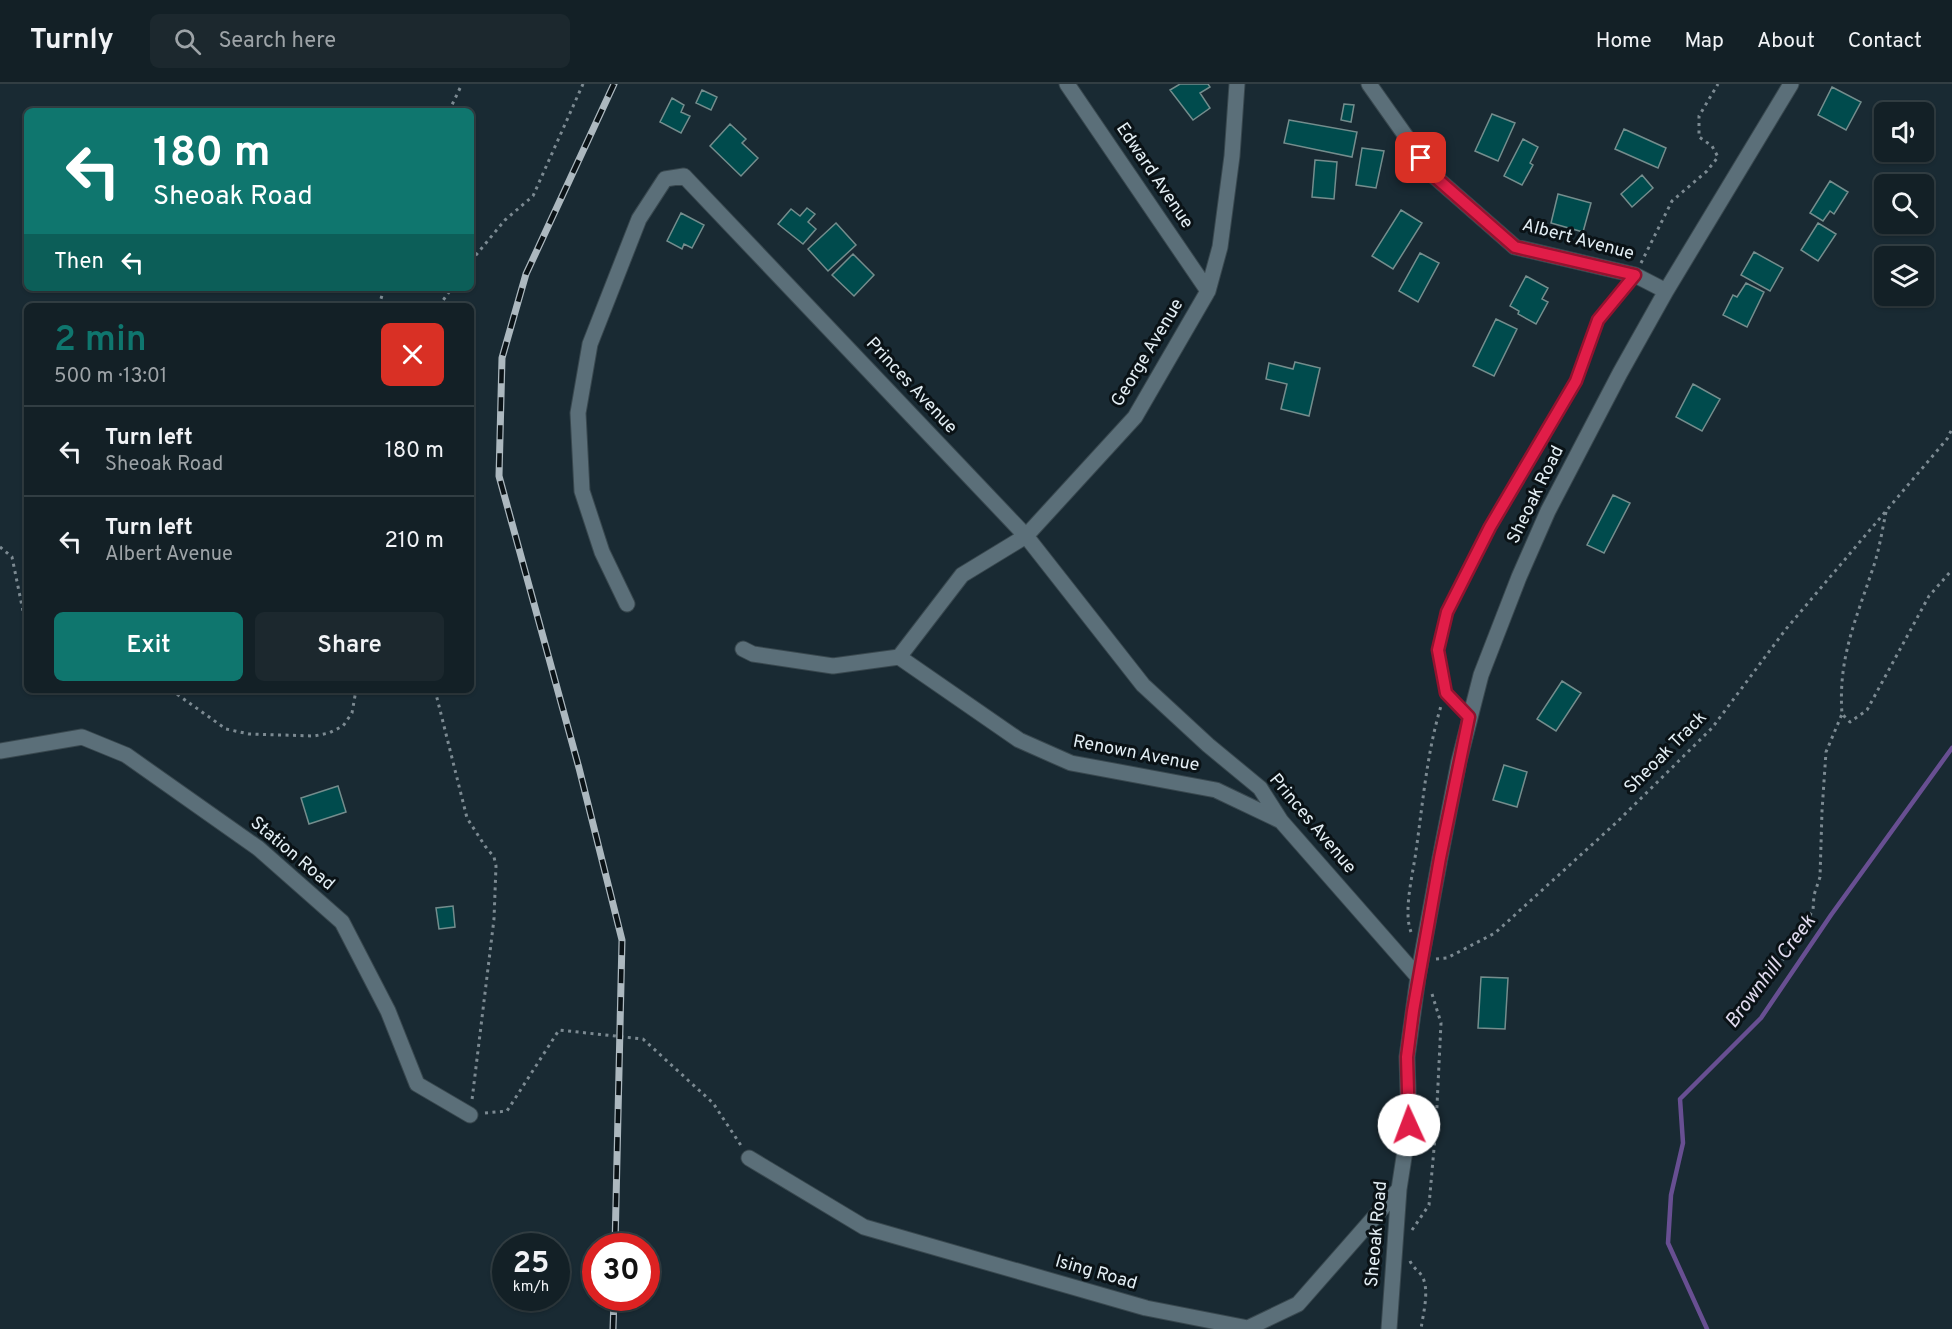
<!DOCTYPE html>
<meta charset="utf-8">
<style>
:root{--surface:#132026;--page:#1c282e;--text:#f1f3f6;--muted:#9da3a7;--line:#323e43;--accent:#0f766e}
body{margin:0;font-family:Overpass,sans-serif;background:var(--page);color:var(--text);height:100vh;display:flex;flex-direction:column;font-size:22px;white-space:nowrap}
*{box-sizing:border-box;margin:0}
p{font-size:20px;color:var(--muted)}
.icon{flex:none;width:33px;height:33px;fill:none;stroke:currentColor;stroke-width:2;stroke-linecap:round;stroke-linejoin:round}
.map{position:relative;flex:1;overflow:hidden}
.sheet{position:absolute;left:24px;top:219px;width:450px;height:390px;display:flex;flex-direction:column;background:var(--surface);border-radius:9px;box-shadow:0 2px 4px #0004,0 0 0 2px var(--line)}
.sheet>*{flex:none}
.banner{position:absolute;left:24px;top:24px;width:450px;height:183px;border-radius:9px;box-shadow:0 2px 4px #0004,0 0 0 2px var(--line);background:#0f766e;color:#fff;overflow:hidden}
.buttons{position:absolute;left:1874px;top:18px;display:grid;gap:12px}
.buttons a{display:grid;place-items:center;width:60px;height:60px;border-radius:9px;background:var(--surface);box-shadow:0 2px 4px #0004,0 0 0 2px var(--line);font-size:30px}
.speed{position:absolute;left:492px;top:1149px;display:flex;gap:12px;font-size:30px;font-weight:700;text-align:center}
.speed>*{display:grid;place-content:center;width:78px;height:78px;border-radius:50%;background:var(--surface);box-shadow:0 2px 4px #0004,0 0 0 2px var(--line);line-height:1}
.speed small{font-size:15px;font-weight:400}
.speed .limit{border:9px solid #d22;background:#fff;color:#111}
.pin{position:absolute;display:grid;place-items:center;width:51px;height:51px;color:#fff;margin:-26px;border-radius:12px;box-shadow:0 3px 9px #0006}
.me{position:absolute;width:66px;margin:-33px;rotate:358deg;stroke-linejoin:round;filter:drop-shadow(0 0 4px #0008)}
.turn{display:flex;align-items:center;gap:21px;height:126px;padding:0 30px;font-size:27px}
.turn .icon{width:78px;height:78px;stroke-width:2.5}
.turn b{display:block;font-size:42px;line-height:51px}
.then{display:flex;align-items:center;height:57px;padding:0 30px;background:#0003;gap:12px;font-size:22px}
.round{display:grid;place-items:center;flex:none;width:63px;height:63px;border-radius:9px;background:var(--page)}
.headline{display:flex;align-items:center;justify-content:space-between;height:102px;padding:0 30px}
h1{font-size:36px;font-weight:600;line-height:45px;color:var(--accent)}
.cta{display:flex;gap:12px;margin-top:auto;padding:12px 30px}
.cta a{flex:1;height:69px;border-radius:9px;background:var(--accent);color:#fff;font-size:24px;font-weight:600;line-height:69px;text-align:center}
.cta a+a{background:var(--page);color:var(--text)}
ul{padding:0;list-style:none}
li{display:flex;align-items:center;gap:18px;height:90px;padding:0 30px;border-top:2px solid var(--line)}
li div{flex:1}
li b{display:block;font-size:22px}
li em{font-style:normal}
header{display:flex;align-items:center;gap:36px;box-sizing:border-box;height:84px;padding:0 30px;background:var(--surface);border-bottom:2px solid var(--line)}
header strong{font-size:28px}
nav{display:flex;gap:33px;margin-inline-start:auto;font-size:21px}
.search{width:420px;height:54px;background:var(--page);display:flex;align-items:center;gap:15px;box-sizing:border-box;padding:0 21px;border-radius:9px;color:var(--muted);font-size:22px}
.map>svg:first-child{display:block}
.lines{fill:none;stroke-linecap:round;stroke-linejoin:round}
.stream{stroke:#684f92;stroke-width:4.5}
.building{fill:#004b4d;stroke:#748d8d;stroke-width:1.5}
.service-casing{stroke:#39484f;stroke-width:11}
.minor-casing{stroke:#39484f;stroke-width:17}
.path{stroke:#7c8a92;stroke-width:3;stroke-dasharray:3 4.5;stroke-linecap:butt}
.service{stroke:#5b6f79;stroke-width:9}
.minor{stroke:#5b6f79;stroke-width:15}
.rail-casing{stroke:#acb8bf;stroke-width:7}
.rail{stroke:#0a1216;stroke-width:4.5;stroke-dasharray:14;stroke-linecap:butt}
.route-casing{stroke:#92132f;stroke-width:15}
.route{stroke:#e11d48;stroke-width:10}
.labels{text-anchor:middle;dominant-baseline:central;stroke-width:6;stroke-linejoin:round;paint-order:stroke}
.street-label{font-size:18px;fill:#e3eef4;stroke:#0a1216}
.water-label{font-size:20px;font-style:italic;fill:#e1dbef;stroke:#0a1216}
</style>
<header>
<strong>Turnly</strong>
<div class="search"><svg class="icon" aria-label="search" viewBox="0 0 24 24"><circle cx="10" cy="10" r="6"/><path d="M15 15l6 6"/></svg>Search here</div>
<nav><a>Home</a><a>Map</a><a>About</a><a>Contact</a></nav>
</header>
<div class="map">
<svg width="1952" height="1245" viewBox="0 0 1952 1245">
<rect width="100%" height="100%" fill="#192a33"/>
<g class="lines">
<path class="stream" d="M1707,1245l-39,-86 3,-48 12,-52 -3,-44 81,-81 70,-103 121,-167"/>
</g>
<path class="building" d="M1180,0h28l2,3 -10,6 10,15 -17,12 -23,-30z
M1832,3l29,15 -15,28 -28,-15z
M702,6l15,7 -6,13 -15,-7z
M672,14l12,7 -3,7 9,4 -9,17 -21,-11z
M1344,20l10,1 -3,17 -10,-2z
M1492,30l23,9 -17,38 -23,-10z
M1289,36l68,12 -5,25 -68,-14z
M730,40l16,15 -4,4 16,15 -17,18 -31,-30z
M1624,45l42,19 -8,20 -43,-19z
M1523,55l15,8 -8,16 3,2 -11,20 -18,-9z
M1362,64l22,3 -8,37 -20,-3z
M1315,76l22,2 -3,37 -22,-2z
M1642,91l11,13 -21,19 -11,-13z
M1830,97l18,11 -14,22 -4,-3 -7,10 -13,-8z
M1558,110l33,9 -8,29 -32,-9z
M807,124l8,6 -7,8 8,7 -13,15 -25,-20 13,-15 9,7z
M1401,126l21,13 -29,46 -21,-13z
M681,129l23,12 -12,23 -8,-4 -2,5 -15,-8z
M836,139l20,22 -28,26 -20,-22z
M1818,139l18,11 -18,27 -17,-11z
M1754,168l29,16 -13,23 -29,-16z
M1420,169l19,10 -21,39 -19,-11z
M853,170l21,21 -20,21 -22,-21z
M1526,192l22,12 -6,11 6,3 -12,22 -18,-10 1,-3 -9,-5z
M1746,199l18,9 -17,35 -24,-12 10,-20 4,2z
M1496,235l21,10 -23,47 -21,-10z
M1295,278l25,6 -11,48 -28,-7 6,-25 -21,-5 3,-16 24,6z
M1693,300l27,15 -18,32 -26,-14z
M1613,411l17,8 -26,50 -17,-8z
M1562,597l19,12 -25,38 -19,-12z
M1504,681l23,7 -10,35 -24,-7z
M338,702l8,26 -37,12 -8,-26z
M453,822l2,21 -16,2 -3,-21z
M1481,893l27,1 -3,51 -27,-1z"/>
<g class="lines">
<defs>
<path id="service" d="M1469,633l-24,-24 -7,-43 9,-38 43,-85 86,-146 22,-61 37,-45"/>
<path id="minor" d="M1067,0l141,207
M1369,0l65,92 81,71 120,28 31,16
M627,520l-25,-52 -20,-61 -4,-78 12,-69 49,-125 26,-40 19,-3 342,360 117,149 65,60 52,43 21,33 137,156
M743,565l10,5 80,12 66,-9
M899,573l63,-82 64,-39 109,-119 73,-126 12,-44 12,-91 5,-72
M899,573l120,83 52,23 145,27 65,31
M0,667l82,-14 44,18 132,93 84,74 46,89 29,73 53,31
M749,1074l115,69 282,81 102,20 50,-24 101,-115
M1389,1245l10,-140 10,-64 -2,-68 11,-80 22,-119 19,-97 22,-86 38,-98 29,-66 72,-138 46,-82 125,-207"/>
</defs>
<use href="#service" class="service-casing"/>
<use href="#minor" class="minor-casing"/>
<path class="path" d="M449,27l13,-27
M471,177l34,-41 28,-24 50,-112
M1641,179l31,-62 35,-30 11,-14 -6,-11 -13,-9v-21l19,-32
M379,222l5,-18
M439,222l13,-18
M1886,428c-4,19 -7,40 -14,59 -17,51 -34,88 -30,143l8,8 17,-12 62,-114 23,-26
M0,463l12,10 11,54 4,9
M171,606l55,39 23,5 65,2 15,-3 14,-7 9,-13 4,-23
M435,606l32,128 18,28 9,11 2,9 -2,53 -22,181
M1411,848c-8,-21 2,-58 5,-81 7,-49 11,-99 25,-145
M1436,875l11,-1 48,-25 123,-112 94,-93 74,-99 161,-190 5,-10
M1767,902l46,-76 1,-15 6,-18 2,-66 4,-59 16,-38
M485,1029l22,-2 52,-81 84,9 70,64 29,44
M1412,1146l17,-25 7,-79 5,-103 -9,-29
M1410,1177c3,7 8,9 12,15 8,14 1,38 -1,53"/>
<use href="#service" class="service"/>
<use href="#minor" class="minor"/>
<defs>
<path id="rail" d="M614,0l-88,190 -24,84 -3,118 80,292 43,172 -7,306
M613,1245l1,-31"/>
</defs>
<use href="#rail" class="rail-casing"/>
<use href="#rail" class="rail"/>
</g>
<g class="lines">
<defs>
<path id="route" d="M1409,1041l-2,-68 6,-46 27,-153 29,-141 -23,-24 -8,-43 9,-38 43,-85 86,-146 22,-61 37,-45 -120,-28 -81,-71 -13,-18"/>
</defs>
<use href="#route" class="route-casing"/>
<use href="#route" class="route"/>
</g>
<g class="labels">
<g class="street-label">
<text transform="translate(1154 92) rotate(56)">Edward Avenue</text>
<text transform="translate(1578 156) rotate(15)">Albert Avenue</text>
<text transform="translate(1148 269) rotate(-59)">George Avenue</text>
<text transform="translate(911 302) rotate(47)">Princes Avenue</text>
<text transform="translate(1536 411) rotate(-64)">Sheoak Road</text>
<text transform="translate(1666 669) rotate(-45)">Sheoak Track</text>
<text transform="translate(1136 670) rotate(11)">Renown Avenue</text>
<text transform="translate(1312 740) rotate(50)">Princes Avenue</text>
<text transform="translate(292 770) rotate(40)">Station Road</text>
<text transform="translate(1377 1150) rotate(-85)">Sheoak Road</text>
<text transform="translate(1096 1189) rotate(16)">Ising Road</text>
</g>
<g class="water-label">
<text transform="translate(1771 888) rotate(-53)">Brownhill Creek</text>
</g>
</g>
</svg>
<div class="buttons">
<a><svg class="icon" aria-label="sound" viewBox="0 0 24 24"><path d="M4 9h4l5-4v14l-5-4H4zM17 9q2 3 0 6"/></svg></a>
<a><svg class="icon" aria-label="search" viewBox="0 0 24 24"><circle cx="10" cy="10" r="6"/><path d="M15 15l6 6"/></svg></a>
<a><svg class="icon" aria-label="layers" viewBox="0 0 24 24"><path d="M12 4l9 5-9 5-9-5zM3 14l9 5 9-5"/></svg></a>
</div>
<div class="speed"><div>25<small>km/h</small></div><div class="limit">30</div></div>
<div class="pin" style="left:1421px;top:74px;background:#d93025"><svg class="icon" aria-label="arrive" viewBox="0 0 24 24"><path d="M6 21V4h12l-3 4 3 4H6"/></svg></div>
<svg class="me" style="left:1409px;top:1041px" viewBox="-20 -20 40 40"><circle r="19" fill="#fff"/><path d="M0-13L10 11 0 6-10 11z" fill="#e11d48"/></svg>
<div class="banner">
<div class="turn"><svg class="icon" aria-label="left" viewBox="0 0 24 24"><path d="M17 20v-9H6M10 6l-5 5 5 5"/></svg><div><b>180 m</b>Sheoak Road</div></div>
<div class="then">Then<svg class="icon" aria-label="left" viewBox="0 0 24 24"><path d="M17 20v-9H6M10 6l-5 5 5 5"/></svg></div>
</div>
<section class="sheet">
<div class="headline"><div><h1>2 min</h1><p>500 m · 13:01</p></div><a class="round" style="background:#d93025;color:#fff"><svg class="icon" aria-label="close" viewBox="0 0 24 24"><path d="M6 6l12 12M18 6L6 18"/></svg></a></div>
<ul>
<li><svg class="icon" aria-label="left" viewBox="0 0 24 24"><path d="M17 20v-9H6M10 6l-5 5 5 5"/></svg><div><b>Turn left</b><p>Sheoak Road</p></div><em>180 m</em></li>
<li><svg class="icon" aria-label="left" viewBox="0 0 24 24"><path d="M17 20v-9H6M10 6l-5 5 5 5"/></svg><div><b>Turn left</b><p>Albert Avenue</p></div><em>210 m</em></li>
</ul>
<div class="cta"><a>Exit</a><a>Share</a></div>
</section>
</div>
